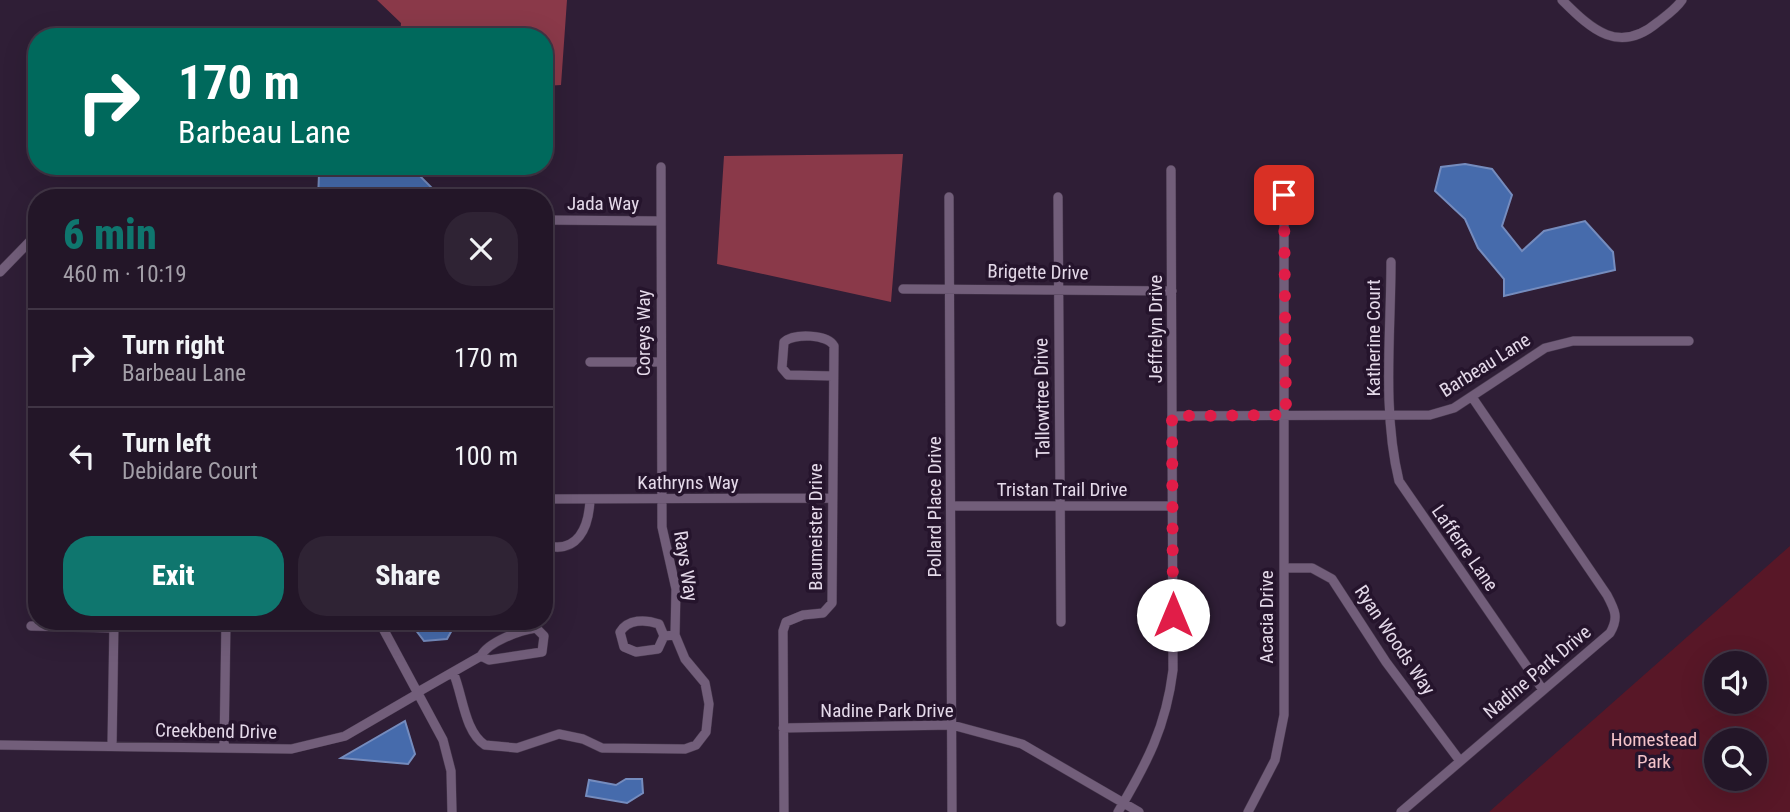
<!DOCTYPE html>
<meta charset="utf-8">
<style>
:root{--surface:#231628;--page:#2f2334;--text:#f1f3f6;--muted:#a39fa8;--line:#403545;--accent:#0f766e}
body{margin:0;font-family:"Roboto Condensed",sans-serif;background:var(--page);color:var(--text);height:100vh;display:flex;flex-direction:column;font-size:26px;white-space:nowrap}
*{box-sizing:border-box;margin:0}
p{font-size:23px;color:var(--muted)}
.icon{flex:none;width:38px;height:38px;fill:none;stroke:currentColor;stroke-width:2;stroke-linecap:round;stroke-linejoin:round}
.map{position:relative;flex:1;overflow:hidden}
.side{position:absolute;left:28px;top:189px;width:525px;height:441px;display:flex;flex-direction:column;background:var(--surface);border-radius:28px;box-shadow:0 7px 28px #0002,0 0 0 2px var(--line)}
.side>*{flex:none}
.hud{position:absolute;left:28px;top:28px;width:525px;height:147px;border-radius:28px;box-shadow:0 7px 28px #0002,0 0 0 2px var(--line);background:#00695c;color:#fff;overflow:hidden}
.fabs{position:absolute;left:1704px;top:651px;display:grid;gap:14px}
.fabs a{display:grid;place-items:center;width:63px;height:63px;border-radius:50%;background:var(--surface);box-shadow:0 7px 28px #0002,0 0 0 2px var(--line);font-size:35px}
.pin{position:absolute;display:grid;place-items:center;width:60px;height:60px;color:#fff;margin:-30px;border-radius:14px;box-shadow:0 4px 10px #0006}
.me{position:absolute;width:77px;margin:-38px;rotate:0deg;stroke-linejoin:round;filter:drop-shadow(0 0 5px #0008)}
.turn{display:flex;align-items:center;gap:24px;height:147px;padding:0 35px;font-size:32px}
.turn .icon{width:91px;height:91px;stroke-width:2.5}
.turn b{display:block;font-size:49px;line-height:60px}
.round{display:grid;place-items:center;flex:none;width:74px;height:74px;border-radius:28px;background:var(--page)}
.head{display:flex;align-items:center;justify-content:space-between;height:119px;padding:0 35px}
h1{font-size:42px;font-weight:800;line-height:52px;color:var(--accent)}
.button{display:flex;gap:14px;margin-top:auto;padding:14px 35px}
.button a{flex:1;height:80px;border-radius:28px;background:var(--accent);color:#fff;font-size:28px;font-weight:800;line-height:80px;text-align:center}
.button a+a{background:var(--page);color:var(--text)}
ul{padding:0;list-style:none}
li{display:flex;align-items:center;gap:21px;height:98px;padding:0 35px;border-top:2px solid var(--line)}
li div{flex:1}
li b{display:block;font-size:26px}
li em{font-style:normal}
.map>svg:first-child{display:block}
.green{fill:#581727;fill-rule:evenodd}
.forest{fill:#8a3949}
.water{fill:#466bac;stroke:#758cbe;stroke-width:2}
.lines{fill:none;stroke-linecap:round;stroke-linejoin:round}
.minor-casing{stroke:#48394e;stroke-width:10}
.minor{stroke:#725e7a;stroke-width:9}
.route{stroke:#e11d48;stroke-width:12;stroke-dasharray:0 21.6}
.labels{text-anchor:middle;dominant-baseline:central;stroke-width:7;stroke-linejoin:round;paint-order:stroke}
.street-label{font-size:19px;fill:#e4d9e9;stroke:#25142c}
.park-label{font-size:19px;fill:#f4c3c9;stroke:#25142c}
</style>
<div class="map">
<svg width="1790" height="812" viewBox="0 0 1790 812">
<rect width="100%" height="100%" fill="#2f1e36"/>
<path class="green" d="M1790,546v266h-301zM1717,663h38v39h-38zM1717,740h38v39h-38z"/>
<path class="forest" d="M377,0h190l-6,85 -17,1v-49h-144l1,-14z
M903,154l-12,148 -174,-38 7,-108z"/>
<path class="water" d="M1465,164l27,5 20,26 -10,31 20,25 22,-20 41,-10 28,31 2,18 -111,26v-17l-26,-31 -13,-29 -30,-28 6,-24z
M329,166h81l24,24 -1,8h-115l1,-24z
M409,621h48l-10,18 -23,2z
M405,721l10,33 -7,10 -67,-6z
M626,779h16l1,14 -16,10 -41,-7 3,-16 27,5z"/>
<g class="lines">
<defs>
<path id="minor" d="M1562,0c30,30 57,55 96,22 9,-7 18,-13 24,-22
M949,197l3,615
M1058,197l3,425
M544,220l117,1
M1391,262c0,72 -9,149 8,219l144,209
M0,272l37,-38
M903,289l269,2
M590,362h71
M1173,416l257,-1 24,-7 91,-60 28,-7h116
M34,497h3
M544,499l288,-1
M951,506h222
M544,545c34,10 45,-18 46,-46
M1284,568h28l20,11 54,83 74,99
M379,621l64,119 8,31 1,41
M31,626l83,2
M664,636l-5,-12c-14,-5 -31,-5 -39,8l4,15 12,5 22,-3 6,-13 11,-1
M453,672c10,23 11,59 32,73l32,3 42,-14 24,5 19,9 83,1 11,-4 10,-13 3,-28 -4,-21 -20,-24 -10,-24 1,-46 -14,-62 -1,-360
M418,692l63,-36c7,-14 39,-26 55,-28l8,8 -2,16 -53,8 -8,-4
M783,728l169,-3 70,19 117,68
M0,745l291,4 54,-13 74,-43
M112,746l2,-125
M224,748l2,-127
M784,812l-1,-181 3,-9 17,-7 20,-2 9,-10 2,-257c-6,-12 -40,-13 -50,-4l-2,26 6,7 45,1
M1118,812c29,-49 48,-85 55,-142l-2,-500
M1248,812l27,-52 9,-45v-520
M1401,812l209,-179c9,-15 5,-23 -3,-38l-135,-198"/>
</defs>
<use href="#minor" class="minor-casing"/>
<use href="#minor" class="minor"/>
</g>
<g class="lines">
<path class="route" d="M1173,615l-1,-199 114,-1 -2,-220"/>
</g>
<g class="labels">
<g class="street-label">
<text x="603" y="203">Jada Way</text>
<text transform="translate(1038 272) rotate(1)">Brigette Drive</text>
<text transform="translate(1155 329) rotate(-90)">Jeffrelyn Drive</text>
<text transform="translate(643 333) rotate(-90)">Coreys Way</text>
<text transform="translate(1373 338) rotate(-90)">Katherine Court</text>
<text transform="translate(1485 365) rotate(-32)">Barbeau Lane</text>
<text transform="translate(1042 398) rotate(-91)">Tallowtree Drive</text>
<text x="688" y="482">Kathryns Way</text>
<text x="1062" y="489">Tristan Trail Drive</text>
<text transform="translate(934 507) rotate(-90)">Pollard Place Drive</text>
<text transform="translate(815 527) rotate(-90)">Baumeister Drive</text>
<text transform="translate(1465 548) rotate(55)">Lafferre Lane</text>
<text transform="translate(686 566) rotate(81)">Rays Way</text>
<text transform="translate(1266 617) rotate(-90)">Acacia Drive</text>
<text transform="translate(1395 640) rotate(56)">Ryan Woods Way</text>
<text transform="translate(1537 672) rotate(-40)">Nadine Park Drive</text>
<text x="887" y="710">Nadine Park Drive</text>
<text transform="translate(216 731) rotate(1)">Creekbend Drive</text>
</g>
<g class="park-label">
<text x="1654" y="739">Homestead<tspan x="1654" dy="22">Park</tspan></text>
</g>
</g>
</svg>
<div class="fabs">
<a><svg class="icon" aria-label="sound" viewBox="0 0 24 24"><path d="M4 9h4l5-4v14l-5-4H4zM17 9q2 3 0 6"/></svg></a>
<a><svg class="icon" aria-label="search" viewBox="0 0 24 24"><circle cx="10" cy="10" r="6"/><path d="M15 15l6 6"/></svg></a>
</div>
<div class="pin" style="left:1284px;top:195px;background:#d93025"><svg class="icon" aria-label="arrive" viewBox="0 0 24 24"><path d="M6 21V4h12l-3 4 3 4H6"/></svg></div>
<svg class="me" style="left:1173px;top:615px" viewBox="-20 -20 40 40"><circle r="19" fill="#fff"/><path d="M0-13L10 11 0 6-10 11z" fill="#e11d48"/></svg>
<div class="hud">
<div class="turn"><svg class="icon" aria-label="right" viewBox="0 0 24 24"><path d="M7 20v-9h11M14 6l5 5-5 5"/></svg><div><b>170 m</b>Barbeau Lane</div></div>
</div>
<section class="side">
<div class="head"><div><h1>6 min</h1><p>460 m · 10:19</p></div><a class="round"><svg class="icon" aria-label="close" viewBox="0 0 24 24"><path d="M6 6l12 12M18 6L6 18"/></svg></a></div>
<ul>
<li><svg class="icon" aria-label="right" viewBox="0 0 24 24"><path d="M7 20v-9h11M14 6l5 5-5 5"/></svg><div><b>Turn right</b><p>Barbeau Lane</p></div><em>170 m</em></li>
<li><svg class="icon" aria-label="left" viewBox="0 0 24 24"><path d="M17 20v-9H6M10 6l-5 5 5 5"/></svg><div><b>Turn left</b><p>Debidare Court</p></div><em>100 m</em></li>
</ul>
<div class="button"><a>Exit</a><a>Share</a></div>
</section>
</div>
